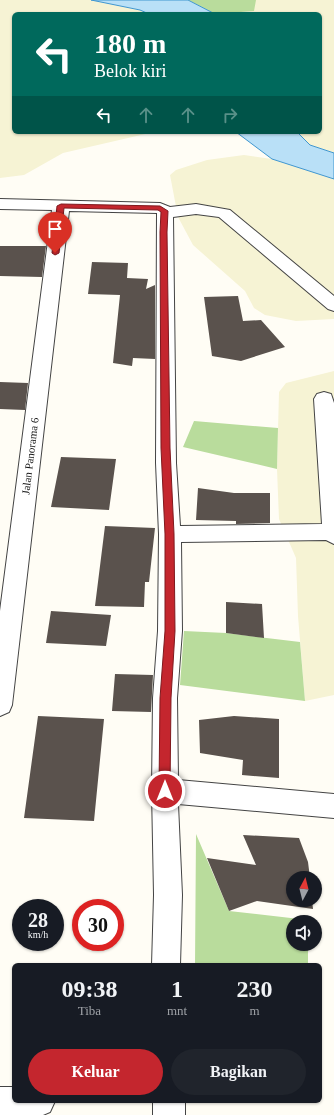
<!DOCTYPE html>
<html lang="id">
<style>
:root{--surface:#171b24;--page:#20242c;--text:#f1f3f6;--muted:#9ea1a6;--accent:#c4262e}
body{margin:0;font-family:Georgia,serif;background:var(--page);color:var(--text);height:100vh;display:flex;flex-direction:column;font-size:15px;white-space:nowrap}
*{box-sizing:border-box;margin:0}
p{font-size:13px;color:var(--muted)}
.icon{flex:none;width:22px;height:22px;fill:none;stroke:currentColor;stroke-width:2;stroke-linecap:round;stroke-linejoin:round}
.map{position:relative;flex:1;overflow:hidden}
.sheet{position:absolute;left:12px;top:963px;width:310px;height:140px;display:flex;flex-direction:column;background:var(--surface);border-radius:6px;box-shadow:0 1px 3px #0004}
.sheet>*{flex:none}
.banner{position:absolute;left:12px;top:12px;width:310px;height:122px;border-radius:6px;box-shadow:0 1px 3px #0004;background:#00695c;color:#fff;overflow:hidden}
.needle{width:26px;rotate:7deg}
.tools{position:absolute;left:286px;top:871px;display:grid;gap:8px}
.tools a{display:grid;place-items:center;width:36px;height:36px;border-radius:50%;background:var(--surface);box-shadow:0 1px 3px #0004;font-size:20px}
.speed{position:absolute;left:12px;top:899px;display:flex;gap:8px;font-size:20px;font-weight:700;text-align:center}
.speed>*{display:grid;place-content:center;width:52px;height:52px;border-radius:50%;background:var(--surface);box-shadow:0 1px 3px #0004;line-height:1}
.speed small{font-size:10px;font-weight:400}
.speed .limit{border:6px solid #d22;background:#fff;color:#111}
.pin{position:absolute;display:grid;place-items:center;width:34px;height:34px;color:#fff;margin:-41px -17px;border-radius:50% 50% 50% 0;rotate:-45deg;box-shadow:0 0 4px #0007}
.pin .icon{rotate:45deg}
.me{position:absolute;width:44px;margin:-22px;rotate:0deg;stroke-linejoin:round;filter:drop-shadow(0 0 3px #0008)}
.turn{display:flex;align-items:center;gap:14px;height:84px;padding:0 16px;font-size:18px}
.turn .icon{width:52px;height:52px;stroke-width:2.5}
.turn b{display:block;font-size:28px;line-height:34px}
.lanes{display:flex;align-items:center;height:38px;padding:0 16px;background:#0003;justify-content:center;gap:20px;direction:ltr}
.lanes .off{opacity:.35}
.eta{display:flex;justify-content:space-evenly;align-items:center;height:68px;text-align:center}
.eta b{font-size:24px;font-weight:600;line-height:28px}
.button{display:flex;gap:8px;margin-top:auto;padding:8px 16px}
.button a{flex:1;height:46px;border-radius:24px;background:var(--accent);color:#fff;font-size:16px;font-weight:600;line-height:46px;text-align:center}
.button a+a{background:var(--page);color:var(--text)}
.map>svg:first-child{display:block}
.farmland{fill:#f6f3d4}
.forest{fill:#b9dc9c}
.water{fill:#b9e0f7;stroke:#3f96cf}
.building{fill:#5a524d}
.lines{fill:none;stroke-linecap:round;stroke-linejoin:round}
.minor-casing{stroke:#444;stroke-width:2}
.minor{fill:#fff;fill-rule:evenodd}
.route{fill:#c4262e;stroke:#7f191e}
.labels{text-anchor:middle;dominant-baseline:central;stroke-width:4;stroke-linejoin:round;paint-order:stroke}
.street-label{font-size:11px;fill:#111;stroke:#fff}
</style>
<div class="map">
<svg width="334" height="1115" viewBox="0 0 334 1115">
<rect width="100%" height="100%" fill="#fffdf5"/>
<path class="farmland" d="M0,0h91l49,10 9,4h-135v118h140l-91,21 -39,22 -24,3z
M222,0h112v153l-24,-8 -13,-13h23v-118h-105l38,-3z
M244,155l28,4 62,20v140l-38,2 -31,-6 -11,-7 -9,-17 -52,-46 -15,-28 -8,-42 6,-5 31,-10z
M334,371v324l-29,6 -7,-85 -2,-58 -17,-39 -2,-50 2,-77 7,-9z"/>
<path class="forest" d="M188,0h68l-2,11 -39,3z
M194,421l84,7 -1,41 -94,-22z
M184,631l42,2 74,9 5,59 -125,-16z
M196,834l33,77 79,9v2h-15v22h15v21h-113z"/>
<path class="water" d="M91,0h97l27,14h-66l-9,-4z
M236,132h61l13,13 24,8v26l-62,-20z"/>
<path class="building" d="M0,246h46l-4,31 -42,-1z
M92,262l36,1 -1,15 21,1 -2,10 9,-4v74l-22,-1 -1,8 -19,-3 7,-68 -32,-1z
M238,296l5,25 18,-1 24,27 -44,14 -29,-5 -8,-59z
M0,382l28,1 -3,27 -25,-1z
M61,457l55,2 -7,51 -58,-3z
M198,488l36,5h36v30l-34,1v-3l-40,-1z
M105,526l50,2 -6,54h-4l-1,25 -49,-1z
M226,602l36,2 2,34 -38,-5z
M51,611l60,4 -5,31 -60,-3z
M115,674l38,1 -2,37 -39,-1z
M38,716l66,3 -10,102 -70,-3z
M234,716l45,3v59l-37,-3 1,-15 -43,-7 -1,-33z
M243,835l56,3 9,24 2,16h-17v22h19l1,9 -56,-8 -28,10 -22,-53 49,7z"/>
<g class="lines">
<defs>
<path id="minor" d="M0,199l160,4 10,4 26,-3 34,6 104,86v15l-6,-2 -109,-92 -23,-3 -23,3 3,246 4,63 142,-2 -8,-125 3,-5 7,-2 7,2 3,9v141l-8,-4 -145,2 1,89 -5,67 1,82 156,14v24l-156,-14 4,91 -2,70h-28l2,-70 -2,-104 1,-93 5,-67 1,-97 -3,-71 1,-250 -88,-2 -57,494 -3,7 -9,4v-105l52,-401 -52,-1z
M0,1087h14v14h41l-5,11 -7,3h-43z
M153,1101h32v14h-32z"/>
</defs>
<use href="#minor" class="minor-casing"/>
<use href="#minor" class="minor"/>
</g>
<path class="route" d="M61,204l99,2 8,5 -1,21 3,216 4,86 1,97 -4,67 -1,93 -1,3 -4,2 -4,-2 -2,-3 1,-93 5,-67v-97l-4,-86 -1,-216 1,-20 -3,-2 -94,-2 -5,45 -4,2 -3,-2 5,-47z"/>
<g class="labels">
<g class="street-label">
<text transform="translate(30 456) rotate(-83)">Jalan Panorama 6</text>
</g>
</g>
</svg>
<div class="tools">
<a><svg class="needle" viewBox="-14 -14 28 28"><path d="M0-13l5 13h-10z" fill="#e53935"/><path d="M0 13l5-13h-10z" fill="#9ea1a6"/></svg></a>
<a><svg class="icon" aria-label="sound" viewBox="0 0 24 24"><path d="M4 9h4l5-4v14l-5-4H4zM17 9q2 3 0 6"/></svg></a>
</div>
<div class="speed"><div>28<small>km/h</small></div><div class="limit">30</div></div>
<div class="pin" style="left:55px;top:253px;background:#d93025"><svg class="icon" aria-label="arrive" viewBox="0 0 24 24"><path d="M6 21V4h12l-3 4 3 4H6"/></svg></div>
<svg class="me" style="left:165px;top:791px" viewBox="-20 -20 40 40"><circle r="17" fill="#c4262e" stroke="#fff" stroke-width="3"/><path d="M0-11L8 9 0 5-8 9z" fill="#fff"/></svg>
<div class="banner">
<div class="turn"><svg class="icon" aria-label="left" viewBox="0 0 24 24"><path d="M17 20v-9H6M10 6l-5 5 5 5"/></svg><div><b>180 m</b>Belok kiri</div></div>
<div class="lanes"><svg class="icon" aria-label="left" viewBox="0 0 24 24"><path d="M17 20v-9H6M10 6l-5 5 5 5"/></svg><svg class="icon off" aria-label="ahead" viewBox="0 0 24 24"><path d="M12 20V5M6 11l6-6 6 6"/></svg><svg class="icon off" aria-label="ahead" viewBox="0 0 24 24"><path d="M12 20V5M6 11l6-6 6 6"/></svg><svg class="icon off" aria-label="right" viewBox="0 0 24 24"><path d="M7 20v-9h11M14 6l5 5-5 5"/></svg></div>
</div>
<section class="sheet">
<div class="eta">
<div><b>09:38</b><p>Tiba</p></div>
<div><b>1</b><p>mnt</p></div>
<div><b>230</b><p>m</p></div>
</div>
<div class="button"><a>Keluar</a><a>Bagikan</a></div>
</section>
</div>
